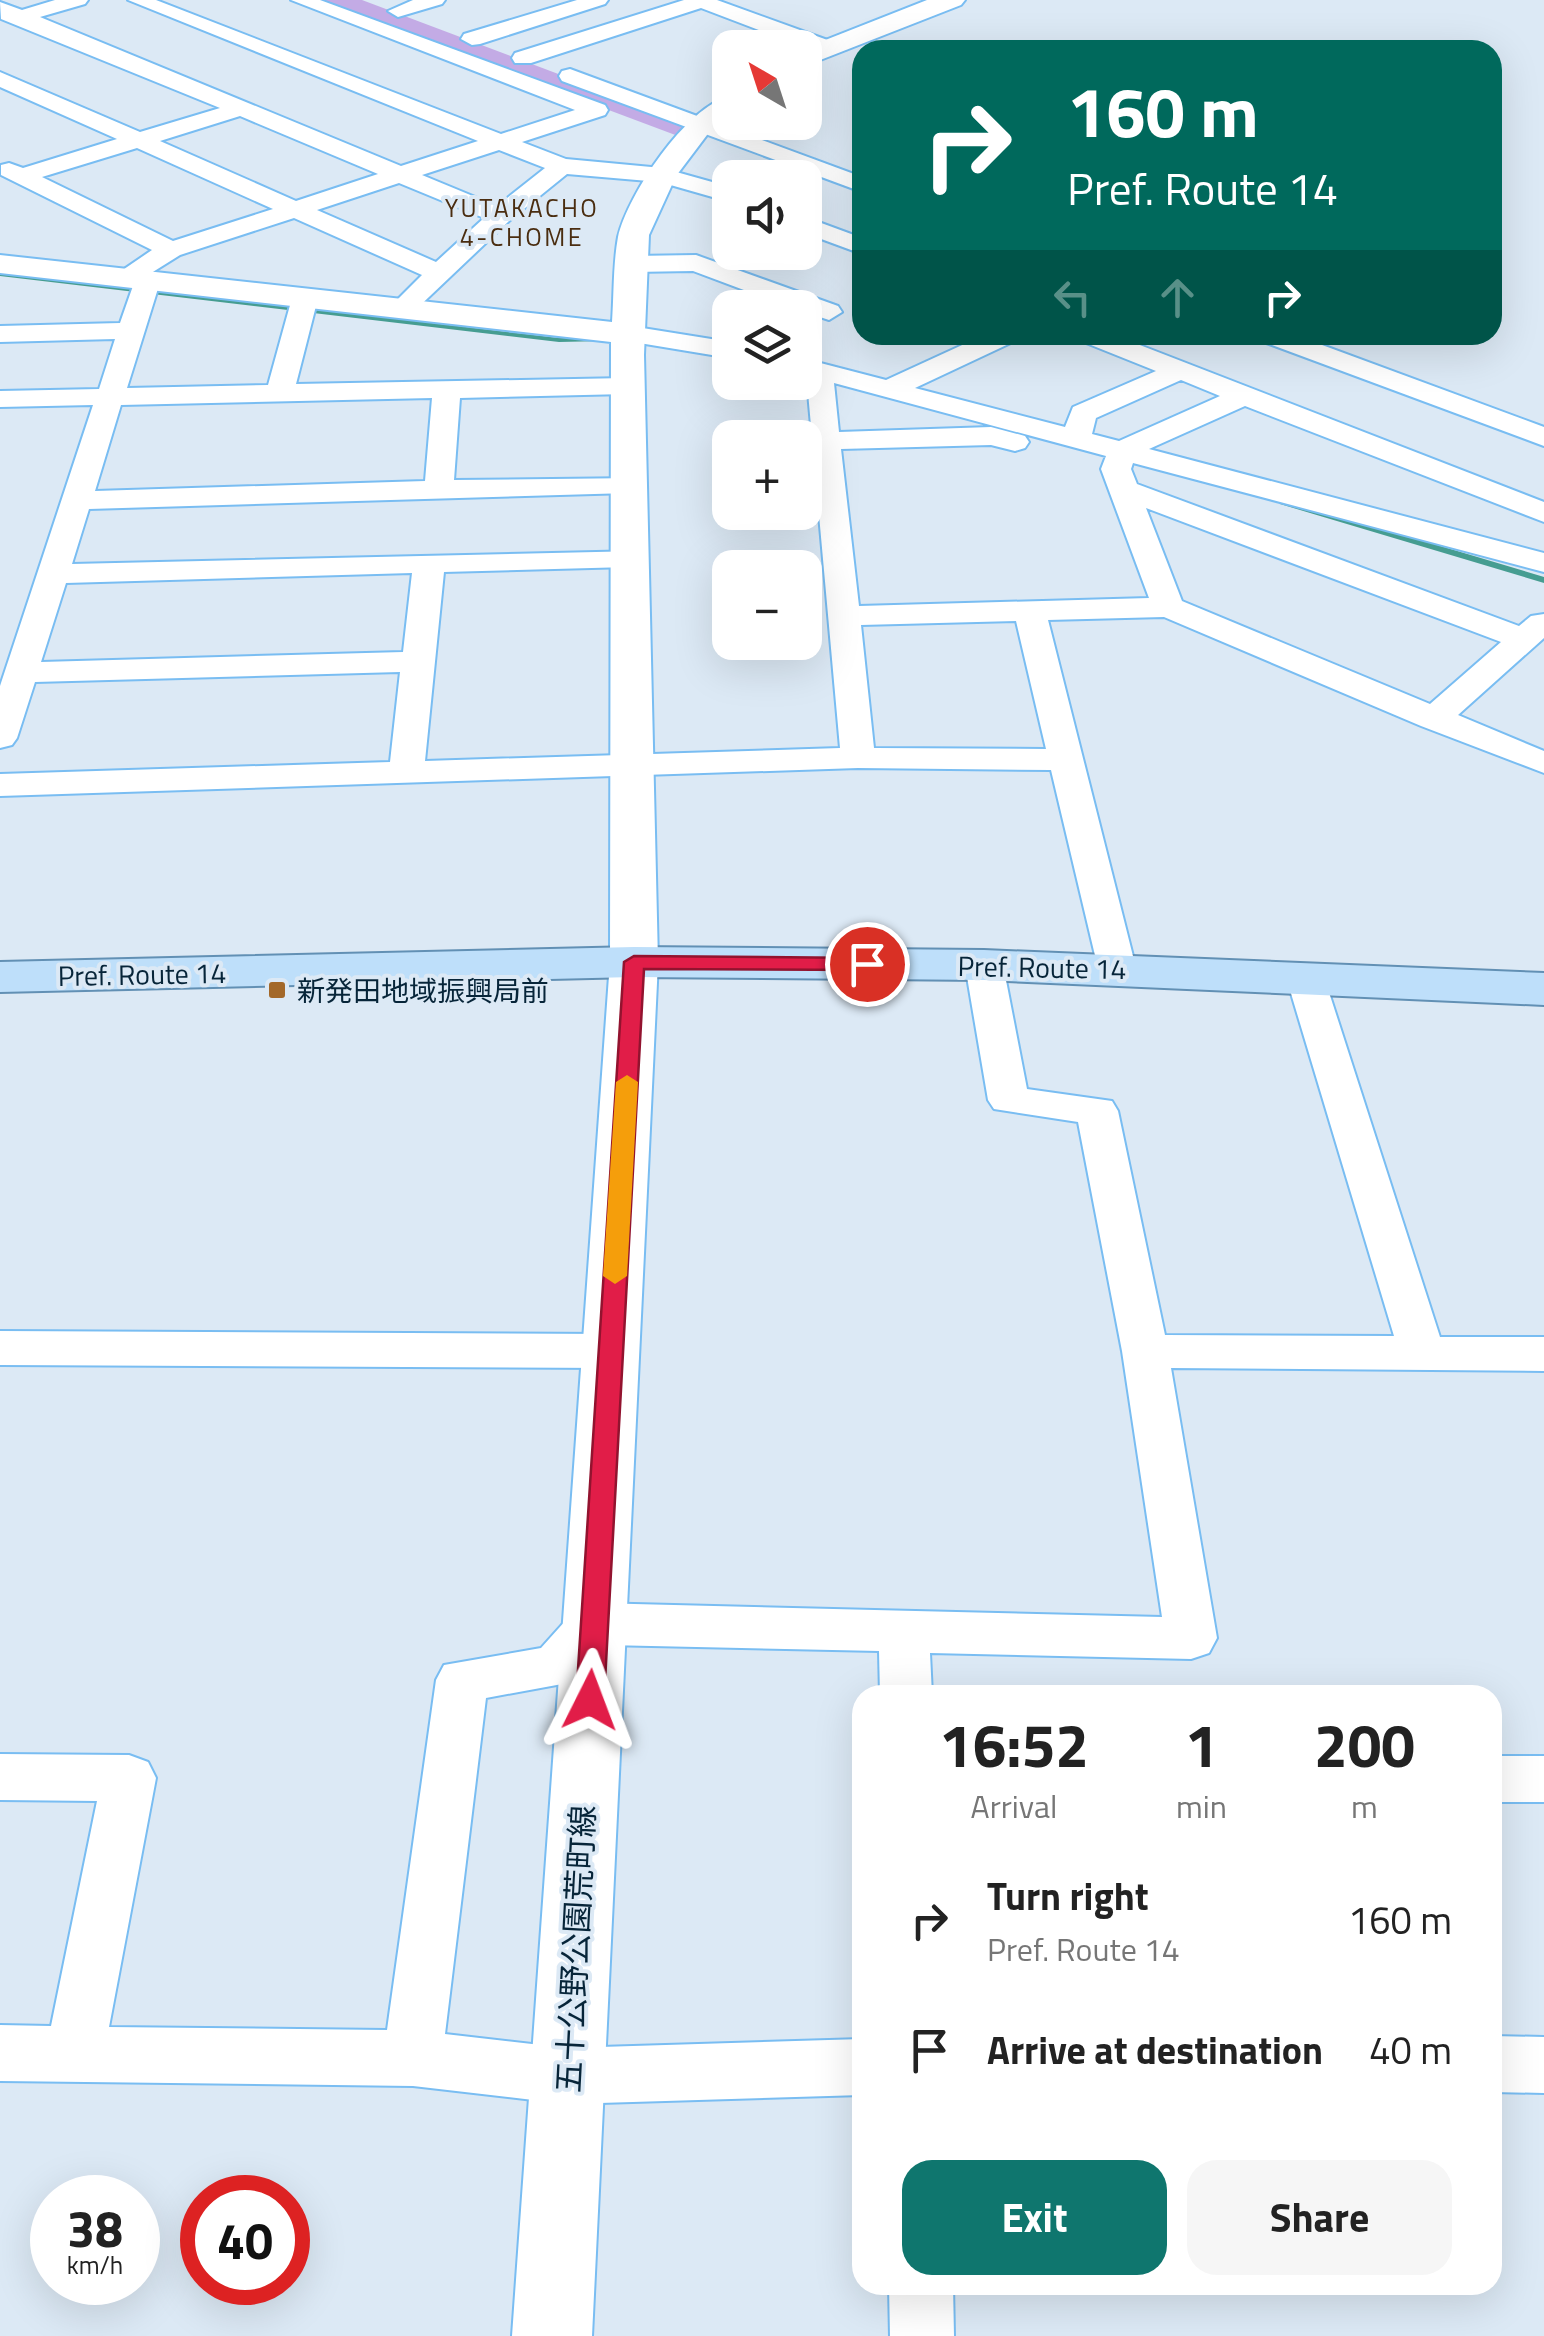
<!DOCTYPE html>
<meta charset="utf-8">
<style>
:root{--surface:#fff;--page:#f6f6f6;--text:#222;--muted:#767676;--accent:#0f766e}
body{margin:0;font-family:"Titillium Web","Noto Sans JP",sans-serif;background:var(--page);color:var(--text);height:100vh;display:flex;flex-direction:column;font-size:38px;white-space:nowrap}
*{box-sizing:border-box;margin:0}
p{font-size:32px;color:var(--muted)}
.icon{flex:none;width:55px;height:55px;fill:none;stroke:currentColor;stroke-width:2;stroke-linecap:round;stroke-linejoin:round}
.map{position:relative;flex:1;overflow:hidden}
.sheet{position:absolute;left:852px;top:1685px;width:650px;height:610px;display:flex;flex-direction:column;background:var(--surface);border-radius:30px;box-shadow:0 10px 40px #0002}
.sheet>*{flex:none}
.top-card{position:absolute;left:852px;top:40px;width:650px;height:305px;border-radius:30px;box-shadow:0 10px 40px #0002;background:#00695c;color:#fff;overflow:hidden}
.needle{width:65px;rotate:321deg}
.controls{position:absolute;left:712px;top:30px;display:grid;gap:20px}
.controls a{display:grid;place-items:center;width:110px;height:110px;border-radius:20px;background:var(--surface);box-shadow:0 10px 40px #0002;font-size:50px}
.speed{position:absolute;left:30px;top:2175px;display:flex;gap:20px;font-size:50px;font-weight:700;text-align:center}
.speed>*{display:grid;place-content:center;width:130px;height:130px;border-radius:50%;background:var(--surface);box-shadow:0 10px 40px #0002;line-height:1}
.speed small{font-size:25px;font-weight:400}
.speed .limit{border:15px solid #d22;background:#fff;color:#111}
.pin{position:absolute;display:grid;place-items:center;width:85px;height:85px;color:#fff;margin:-42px;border:5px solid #fff;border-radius:50%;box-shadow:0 2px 10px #0007}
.me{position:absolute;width:110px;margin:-55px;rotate:3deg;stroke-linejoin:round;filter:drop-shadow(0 0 8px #0008)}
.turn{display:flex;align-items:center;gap:35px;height:210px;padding:0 50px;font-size:45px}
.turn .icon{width:130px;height:130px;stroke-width:2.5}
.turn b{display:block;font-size:70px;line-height:85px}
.lanes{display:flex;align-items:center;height:95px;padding:0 50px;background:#0003;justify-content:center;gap:50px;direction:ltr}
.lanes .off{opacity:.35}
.eta{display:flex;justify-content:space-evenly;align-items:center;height:170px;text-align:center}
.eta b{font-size:60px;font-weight:700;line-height:70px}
.primary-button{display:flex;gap:20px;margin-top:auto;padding:20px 50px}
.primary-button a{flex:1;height:115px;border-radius:30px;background:var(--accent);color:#fff;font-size:40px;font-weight:700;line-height:115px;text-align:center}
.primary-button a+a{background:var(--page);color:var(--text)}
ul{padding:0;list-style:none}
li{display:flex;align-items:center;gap:30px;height:130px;padding:0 50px}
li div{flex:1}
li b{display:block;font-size:38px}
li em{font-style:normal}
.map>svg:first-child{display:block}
.green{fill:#c3abe5}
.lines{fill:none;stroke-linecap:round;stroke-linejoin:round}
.stream{fill:#469d91;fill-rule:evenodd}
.minor-casing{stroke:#79bdf2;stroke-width:4}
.tertiary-casing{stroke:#79bdf2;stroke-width:4}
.primary-casing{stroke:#6290b4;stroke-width:4}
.minor{fill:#fff;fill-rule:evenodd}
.tertiary{fill:#fff;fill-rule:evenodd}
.primary{fill:#bedffa;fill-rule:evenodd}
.route{fill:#e11d48;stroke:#92132f;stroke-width:2.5}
.slow{fill:#f59e0b}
.poi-dot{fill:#a36829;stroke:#dce9f5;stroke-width:4}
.labels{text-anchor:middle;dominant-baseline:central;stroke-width:8;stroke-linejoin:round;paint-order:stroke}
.far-neighbourhood-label{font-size:25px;letter-spacing:2.5px;fill:#4a2d10;stroke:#dce9f5}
.street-label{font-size:28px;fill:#072539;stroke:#dce9f5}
.poi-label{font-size:28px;fill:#072539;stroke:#dce9f5;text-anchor:start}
.near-street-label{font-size:32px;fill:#072539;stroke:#dce9f5}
</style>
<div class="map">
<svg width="1544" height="2336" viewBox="0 0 1544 2336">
<rect width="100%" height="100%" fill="#dce9f5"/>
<path class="green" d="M315,0h47l334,126 -10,13z"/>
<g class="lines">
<path class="stream" d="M0,272l559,66 45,-1 4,2 -4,2 -45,1 -559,-66z
M1283,499l261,78v6l-264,-79 -1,-2z"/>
<defs>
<path id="minor" d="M55,0h33l-3,4 -45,13 361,149 77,-25 -350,-141h28l345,134 74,-24 -284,-110h29l285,105 3,5 -3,5 -83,27 44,17 96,9 68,19v15l-70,-20 -93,-8 -58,47 -99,94 -9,2 -13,-8 34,-34 -128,-57 -114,37 -32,20 12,7 -33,106 141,-3 24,-87 13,-8 13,8 -22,86 331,-6 14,8 -14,8 -167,4 -6,82 185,-2 5,6 -5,6 -10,3 -540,16 -17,55 568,-13 5,7 -5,7 -11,2 -185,5 -19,189 415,-13 -35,-389 81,21 98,-45h35l-4,6 -100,47 150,39 8,-20 83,-36 -75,-30 -4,-6h37l430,167v20l-299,-116 -96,43 395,104v19l-411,-109 -2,6 6,15 382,142 12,-10 13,-2v24l-86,77 86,36v22l-123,-47 -257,-109 -116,3 88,348 -5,8 -14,4 -14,-4 -5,-8 -47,-198 -193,-2 -858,28v-22l390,-12 10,-90 -365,10 -18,56 -5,7 -12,3v-62l93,-281 -93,2v-16l99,-2 16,-50 -115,3v-16l120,-3 14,-40 -10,3 -13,-8 41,-28 -151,-75v-10l8,-2 14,5 94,-29 -117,-52v-15l140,60 80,-24 -219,-89 -1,-17 22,8zM240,116l138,58 -82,27 -136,-60zM137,148l136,61 -100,32 -131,-64zM499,150l46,18 -48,38 -75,-31zM399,183l85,35 -48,44 -119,-52zM1181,380l39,16 -101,45 -27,-7 4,-16zM834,383l272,73 -5,13 48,129 -290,8 -18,-157 150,-4 24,6 10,-3 4,-6 -4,-6 -34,-9 -152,5zM432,398l-7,83 -330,10 26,-86zM1146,508l355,134 -71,62 -248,-103zM412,573l-9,79 -362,10 25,-79zM1016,621l30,128 -172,-1 -13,-123z
M413,0h32l-3,4 -44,13 -10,-6z
M577,0h31l-3,4 -125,40 -8,1 -11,-6 3,-5z
M684,0h33l116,42 3,5 -3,5h-16l-116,-44 -170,55h-16l-3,-5 3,-5z
M570,69l292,108v15l-300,-111 -3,-5 3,-5z
M805,217l57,21v16l-57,-21z
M696,255l142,51 4,6 -13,8 -24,-8v-4h-13l-99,-37 -60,1 -13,-8 13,-8z
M630,326l100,16v16l-109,-18 -4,-6 4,-6z
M1257,335h38l249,92v19l-283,-105z
M984,953l14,4 5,8 24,124 85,12 6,10 47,224 229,1 -107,-356 5,-8 14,-4 14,4 5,8 115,357h104v34l-373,-3 46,270 -8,15 -18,6 -261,-6 2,42h-52l-1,-44 -273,-6 -33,37 -87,16 -41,336 122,14 295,-9v56l-295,9 -154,-18 -413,-5v-56l51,1 46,-225 -97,-1v-46l129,1 19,7 8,16 -47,249 278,3 49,-350 8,-15 97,-17 35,-39 18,-6 568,14 -40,-266 -44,-229 -84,-13 -6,-9 -23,-135 5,-8z
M0,1331l611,3 16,5 7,12 -7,12 -16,5 -611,-3z
M1492,1756h52v46h-52z
M1492,2036l52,1v56l-52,-1z
M889,2285h64l1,51h-64z"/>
<path id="tertiary" d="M927,0h38l-4,5 -156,61v-18z
M730,96v21l-20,14 -34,45 -27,59 -5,120 14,607 -66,1374h-80l98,-1374 1,-620 -611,-69v-18l612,67c2,-27 1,-58 6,-85 10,-43 68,-130 112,-141z"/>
<path id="primary" d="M634,947l350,3 560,23v32l-560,-25 -350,-3 -634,15v-30z"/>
</defs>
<use href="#minor" class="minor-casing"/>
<use href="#tertiary" class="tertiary-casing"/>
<use href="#primary" class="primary-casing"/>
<use href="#minor" class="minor"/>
<use href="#tertiary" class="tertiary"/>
<use href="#primary" class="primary"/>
</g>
<path class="route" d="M634,956l233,2 11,6 -11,6 -223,-1 -40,731 -4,8 -10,3 -10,-3 -4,-8 48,-738z"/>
<path class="slow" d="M627,1075l11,7 -11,194 -12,8 -12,-8 13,-194z"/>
<rect class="poi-dot" x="267" y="980" width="20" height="20" rx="5"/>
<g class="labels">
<g class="far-neighbourhood-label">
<text x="522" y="208">YUTAKACHO<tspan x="522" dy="29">4-CHOME</tspan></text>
</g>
<g class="street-label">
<text transform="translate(1042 967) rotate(1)">Pref. Route 14</text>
<text transform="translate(142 974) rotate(-1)">Pref. Route 14</text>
</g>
<g class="poi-label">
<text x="297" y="990">新発田地域振興局前</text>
</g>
<g class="near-street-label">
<text transform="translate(575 1949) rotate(-87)">五十公野公園荒町線</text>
</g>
</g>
</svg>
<div class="controls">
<a><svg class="needle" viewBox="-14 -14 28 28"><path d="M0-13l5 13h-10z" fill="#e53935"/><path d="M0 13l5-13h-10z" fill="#767676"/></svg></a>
<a><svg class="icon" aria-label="sound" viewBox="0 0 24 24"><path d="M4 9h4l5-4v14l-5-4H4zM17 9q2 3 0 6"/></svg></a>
<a><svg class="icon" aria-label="layers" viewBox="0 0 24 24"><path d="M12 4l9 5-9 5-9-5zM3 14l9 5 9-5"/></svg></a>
<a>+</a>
<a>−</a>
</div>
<div class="speed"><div>38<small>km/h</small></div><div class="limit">40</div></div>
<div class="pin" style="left:867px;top:964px;background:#d93025"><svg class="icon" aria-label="arrive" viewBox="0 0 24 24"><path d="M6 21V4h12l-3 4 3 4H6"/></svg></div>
<svg class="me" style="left:590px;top:1700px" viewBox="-20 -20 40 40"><path d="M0-17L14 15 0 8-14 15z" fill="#e11d48" stroke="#fff" stroke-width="4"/></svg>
<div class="top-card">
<div class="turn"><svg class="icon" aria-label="right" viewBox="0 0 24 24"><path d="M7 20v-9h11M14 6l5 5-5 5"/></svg><div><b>160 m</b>Pref. Route 14</div></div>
<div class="lanes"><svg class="icon off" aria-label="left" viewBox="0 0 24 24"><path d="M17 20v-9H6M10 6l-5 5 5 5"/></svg><svg class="icon off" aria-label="ahead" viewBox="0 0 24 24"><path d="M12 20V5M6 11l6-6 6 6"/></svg><svg class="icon" aria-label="right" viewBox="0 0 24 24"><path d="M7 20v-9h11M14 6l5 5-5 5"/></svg></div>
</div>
<section class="sheet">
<div class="eta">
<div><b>16:52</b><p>Arrival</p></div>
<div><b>1</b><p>min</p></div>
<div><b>200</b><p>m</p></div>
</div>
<ul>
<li><svg class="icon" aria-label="right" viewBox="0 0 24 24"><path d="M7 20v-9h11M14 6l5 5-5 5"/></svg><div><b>Turn right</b><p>Pref. Route 14</p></div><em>160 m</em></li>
<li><svg class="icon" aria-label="arrive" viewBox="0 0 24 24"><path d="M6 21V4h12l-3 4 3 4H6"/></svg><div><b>Arrive at destination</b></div><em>40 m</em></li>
</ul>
<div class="primary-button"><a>Exit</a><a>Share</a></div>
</section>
</div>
